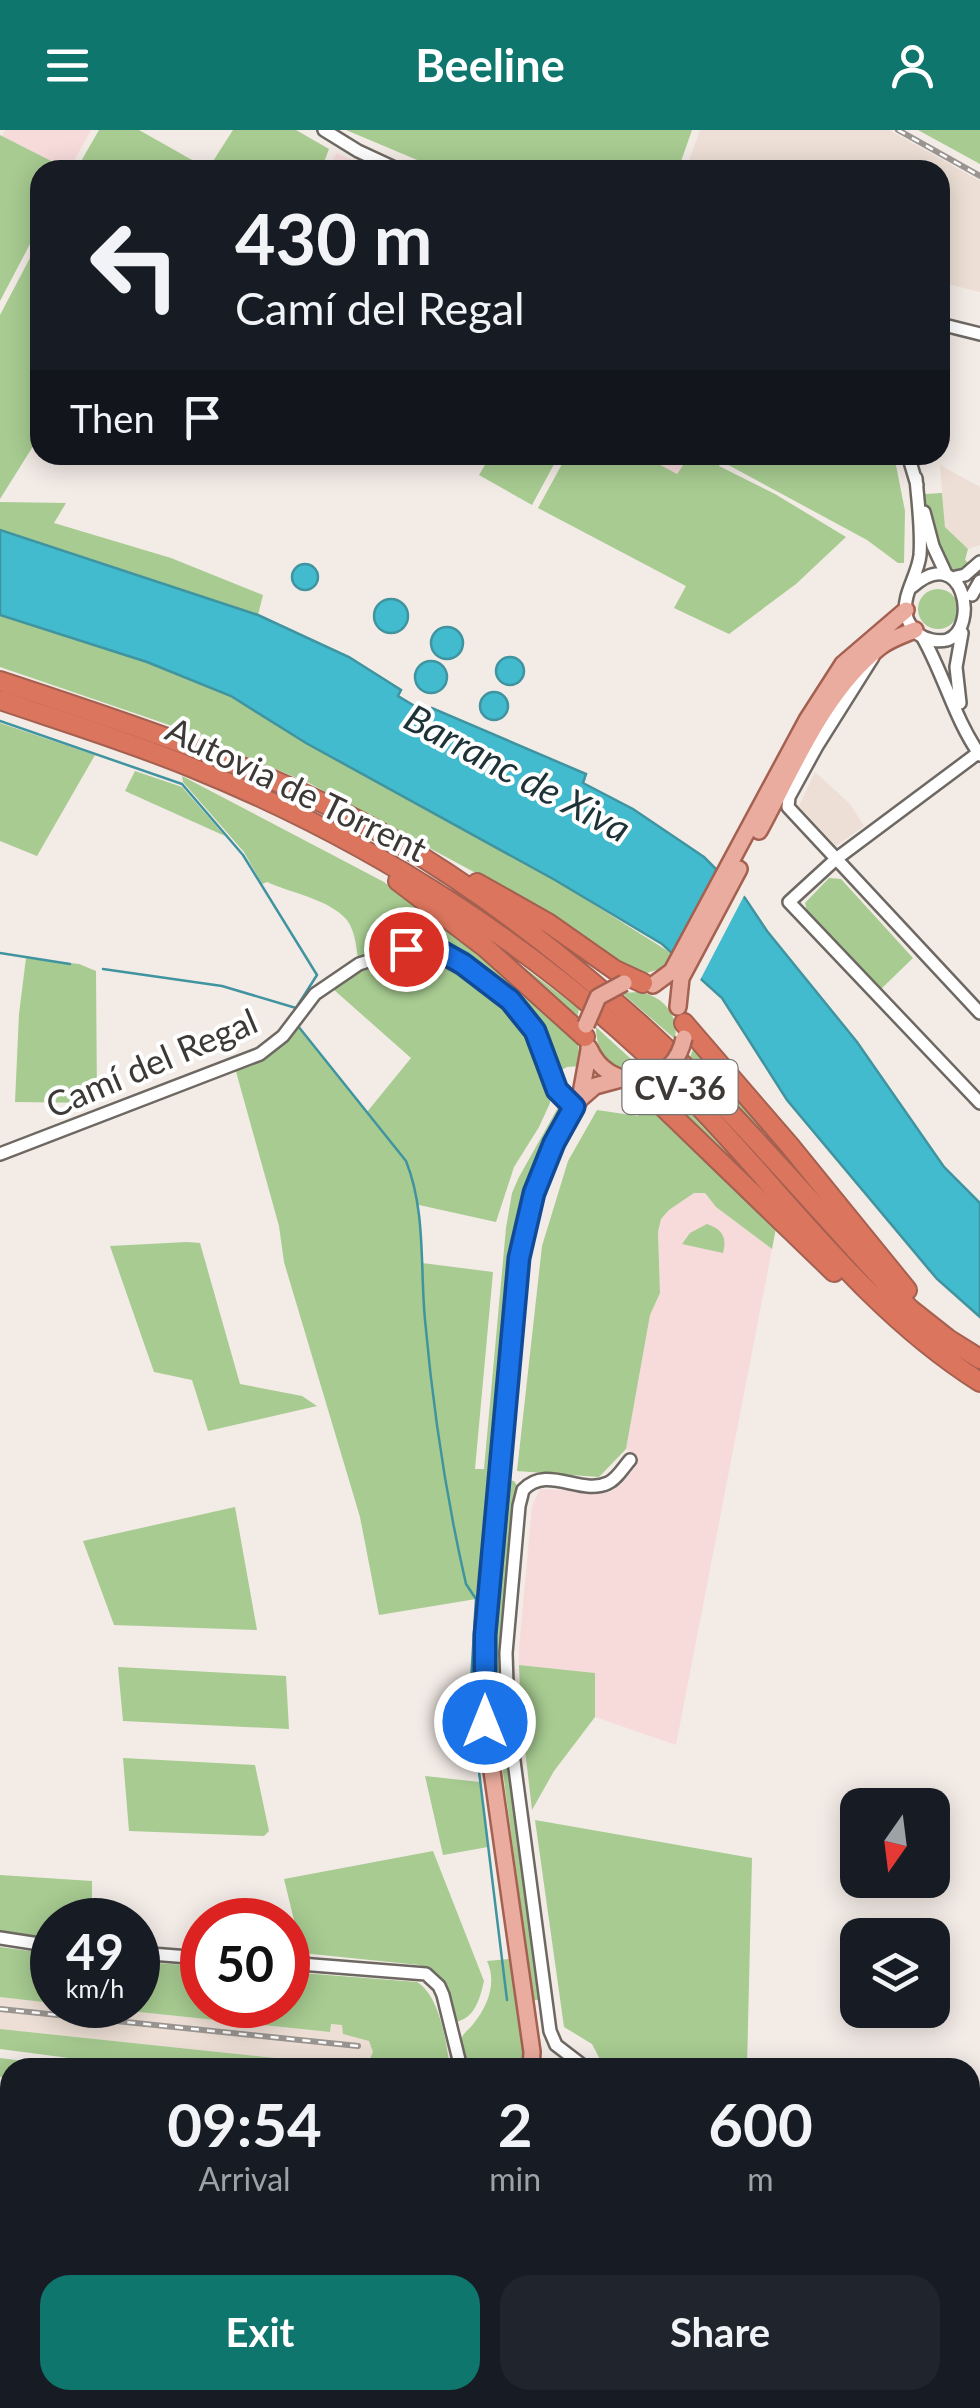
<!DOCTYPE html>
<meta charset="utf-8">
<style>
:root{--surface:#171b24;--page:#20242c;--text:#f1f3f6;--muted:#9ea1a6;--accent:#0f766e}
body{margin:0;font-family:Lato,sans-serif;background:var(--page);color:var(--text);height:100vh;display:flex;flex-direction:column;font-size:38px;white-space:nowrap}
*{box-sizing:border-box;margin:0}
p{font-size:32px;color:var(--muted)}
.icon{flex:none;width:55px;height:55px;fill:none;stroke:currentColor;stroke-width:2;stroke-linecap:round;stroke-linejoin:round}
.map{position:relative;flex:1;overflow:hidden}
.drawer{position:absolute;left:0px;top:1928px;width:980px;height:352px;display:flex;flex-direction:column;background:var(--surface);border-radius:30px 30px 0 0;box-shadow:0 5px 25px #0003}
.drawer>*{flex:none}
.hud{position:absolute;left:30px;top:30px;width:920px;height:305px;border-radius:30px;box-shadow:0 5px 25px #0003;background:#171b24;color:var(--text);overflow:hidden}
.needle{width:65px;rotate:194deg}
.buttons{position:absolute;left:840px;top:1658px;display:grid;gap:20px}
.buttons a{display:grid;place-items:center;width:110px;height:110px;border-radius:20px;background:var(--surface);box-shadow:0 5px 25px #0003;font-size:50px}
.speed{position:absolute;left:30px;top:1768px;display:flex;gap:20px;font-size:50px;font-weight:700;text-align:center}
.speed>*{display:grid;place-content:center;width:130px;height:130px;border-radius:50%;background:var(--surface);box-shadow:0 5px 25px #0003;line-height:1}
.speed small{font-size:25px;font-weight:400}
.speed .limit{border:15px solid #d22;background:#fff;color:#111}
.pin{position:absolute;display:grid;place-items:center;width:85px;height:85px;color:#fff;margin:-42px;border:5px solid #fff;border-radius:50%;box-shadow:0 2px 10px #0007}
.me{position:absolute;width:110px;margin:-55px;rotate:0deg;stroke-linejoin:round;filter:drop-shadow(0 0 8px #0008)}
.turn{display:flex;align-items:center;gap:35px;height:210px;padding:0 40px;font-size:45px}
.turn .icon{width:130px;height:130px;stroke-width:2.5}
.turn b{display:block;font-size:70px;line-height:85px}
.then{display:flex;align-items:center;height:95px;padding:0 40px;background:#0003;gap:20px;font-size:38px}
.eta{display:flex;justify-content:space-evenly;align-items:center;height:170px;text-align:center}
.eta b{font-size:60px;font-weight:700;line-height:70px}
.action{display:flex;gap:20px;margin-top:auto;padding:20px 40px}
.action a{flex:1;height:115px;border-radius:30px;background:var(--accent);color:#fff;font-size:40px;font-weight:700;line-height:115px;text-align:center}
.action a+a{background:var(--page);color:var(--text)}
header{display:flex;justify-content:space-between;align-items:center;height:130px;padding:0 40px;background:var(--accent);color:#fff;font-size:45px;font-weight:700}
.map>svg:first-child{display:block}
.built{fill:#eddfd5}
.industrial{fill:#f7dbdb}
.green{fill:#a7cb91}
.water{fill:#41bbcd;stroke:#4094a0;stroke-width:2.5}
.pier{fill:#f3ebe6}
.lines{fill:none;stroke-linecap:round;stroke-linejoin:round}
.stream{stroke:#4094a0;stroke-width:2.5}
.minor-casing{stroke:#6e6863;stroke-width:16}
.major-casing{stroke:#a46050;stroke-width:20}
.highway-casing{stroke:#a46050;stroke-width:22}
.minor{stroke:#fff;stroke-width:11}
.major{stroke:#eaac9e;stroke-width:15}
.highway{stroke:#dc755d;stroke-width:18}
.rail-casing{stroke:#9a9591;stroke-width:6}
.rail{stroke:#fff;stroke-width:2.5;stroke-dasharray:8;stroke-linecap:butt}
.major-bridge-casing{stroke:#a46050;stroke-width:20;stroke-linecap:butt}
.major-bridge{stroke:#eaac9e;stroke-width:15}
.route-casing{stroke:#114b97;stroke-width:25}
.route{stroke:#1a73e8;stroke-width:18}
.labels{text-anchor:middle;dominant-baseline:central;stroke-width:8;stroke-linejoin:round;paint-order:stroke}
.shield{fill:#fff;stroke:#767473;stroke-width:2.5}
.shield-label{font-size:32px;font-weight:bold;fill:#3c3937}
.street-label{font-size:35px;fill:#3c3937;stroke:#fff}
.water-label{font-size:38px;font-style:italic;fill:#1e3337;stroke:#fff}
</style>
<header><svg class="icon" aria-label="menu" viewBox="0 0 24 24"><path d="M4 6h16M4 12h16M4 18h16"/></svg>Beeline<svg class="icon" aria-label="person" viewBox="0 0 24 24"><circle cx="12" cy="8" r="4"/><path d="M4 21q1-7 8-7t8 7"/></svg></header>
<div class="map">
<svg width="980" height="2278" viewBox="0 0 980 2278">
<rect width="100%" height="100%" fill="#f3ebe6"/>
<path class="built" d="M700,0h189l91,51v111l-40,-10v-112h-254z
M940,335l40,22v58l-12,4 -23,-22z
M815,642l35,32 14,22 -28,20 -37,-40z
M0,1867l329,35 2,-8 12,1 26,16 5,10 -4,8 -19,7 -351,-37z"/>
<path class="industrial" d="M5,0h86l-22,40 -67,-34z
M337,23l19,9 18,8h-48z
M642,325h48l-13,19z
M694,1063h11l11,14 56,42 -96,496 -81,-28 -1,-44 -75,-8v-17l13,-142 8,-17 69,3 14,-9 12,-16v-12l-9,-6 24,-134 10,-22 -2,-61 3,-13 8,-9z"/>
<path class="green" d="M99,0h40l69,39 25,-39h63l33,19 -8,21h-245z
M346,0h346l-14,40h-237z
M919,0h61v34l-62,-34z
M0,5l69,35h-29v55l-40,76z
M40,109v196l-40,64v-184z
M491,325h68l-27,50 -53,-30z
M567,325h75l35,19 13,-19h204l11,56 -1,52h-6l-31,-23 -146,-79 -2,5 56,28 71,43 -50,47 -67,50 -55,-26 12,-22 -148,-78z
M942,363l3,34 23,22 -3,11 7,6 -15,6c-21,-11 -30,-55 -32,-78z
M0,372l66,1 -12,20 117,35 92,37 -5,20 -258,-85z
M918 479a20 20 0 1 1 40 0a20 20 0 1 1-40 0Z
M0,485l147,47 84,34 75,47 249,137 119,75 -7,12 -24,7 -16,-4 -129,-85 -189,-102 -131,-55 -178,-61z
M0,593l95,32 -58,101 -37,-15z
M135,641l47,16 43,49 -100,-45z
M182,646l202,106 135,101 58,53 4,30 -14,1 -11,6c-5,-14 -8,-30 -15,-44 -16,-32 -79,-83 -115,-86 -23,-2 -47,9 -68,16 -2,-13 -3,-28 -11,-39 -18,-21 -56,-27 -80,-38l-5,2 -18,-32 -61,-70z
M829,748l12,1 72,79 -32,31 -73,-74 -3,-12z
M460,789l119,90 -2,9z
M420,820l28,8 67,53 15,19 19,53 1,20 -11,24 -25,40 -18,55 -77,-17 3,58 71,9 -18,197h9l22,-241 6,-35 7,-16 42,-75 5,3 -38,76 -12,38 -40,380 -97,16 -19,-98 -76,-255 -5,-36 -44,-158c28,-9 43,-20 61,-44l71,88 44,-54 -78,-69 33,-23z
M26,828l53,6 17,7 1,132 -82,-1 4,-88z
M639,862c24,4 40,22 36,47l-53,-46z
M596,897l48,44c-30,3 -48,-14 -48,-44z
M694,917l135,156 -139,-146z
M664,955l132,142 -140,-138z
M648,972l128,126 -4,21 -56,-42 -11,-14h-11l-25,17 -8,9 -3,13 2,61 -10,22 -24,134 -27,28 -82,-6 25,-225 26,-85 29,-51 41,6z
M707,1094c16,6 20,13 16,29l-41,-9 8,-11z
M187,1112l13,1 40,141 62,12 15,10 -109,25 -16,-51 -38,-8 -44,-126z
M507,1350l7,1 4,6 -6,21 -11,124 -1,74 41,294h-8l-39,-296v-83z
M235,1377l22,123 -143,-5 -31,-84z
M519,1535l76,8v44l-41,54 -22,39 -11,-95z
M118,1537l168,9 3,53 -166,-8z
M123,1628l132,7 14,66 -5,5 -135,-5z
M425,1646l55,6 8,65 -45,8z
M535,1690l217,38 -5,209h-143l-12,-23 -28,-17z
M433,1721l51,130c-4,17 -9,38 -29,41l-13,-43 -23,-14 -117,-12 -18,-74z
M0,1745l92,6v39h-40v20l-52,-7z
M0,1817l52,7v49l-52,-6z
M509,1829l18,108h-61c-2,-7 -6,-17 -6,-24 1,-9 9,-13 14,-20 14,-18 23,-40 13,-62z
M138,1832l64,4v39h86v-33l129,10c23,14 29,60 33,85l-304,1 -146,-19v-20l351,37 19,-7 3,-7 -4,-11 -26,-7 -1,-9 -11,-1 -1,8 -257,-27h65z
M0,1928l71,9 -61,1v8l-10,1z
M980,2010v73l-8,26 8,2v39l-10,15v-154z
M695,2270h203l-5,8h-197z"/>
<path class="water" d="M0,400l258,85 91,42 52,33 -3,6 30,18 4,-6 154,66 -3,9 50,26 71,48 41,41 22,33 90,111 87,125 36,36v114l-43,-38 -150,-179 -65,-102 -60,-54 -107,-64 -249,-137 -75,-47 -84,-34 -147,-47z
M292 447a13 13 0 1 1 26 0a13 13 0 1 1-26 0Z
M374 486a17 17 0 1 1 34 0a17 17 0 1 1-34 0Z
M431 513a16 16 0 1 1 32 0a16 16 0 1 1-32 0Z
M496 541a14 14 0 1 1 28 0a14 14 0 1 1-28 0Z
M415 547a16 16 0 1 1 32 0a16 16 0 1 1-32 0Z
M480 576a14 14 0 1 1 28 0a14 14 0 1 1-28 0Z"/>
<path class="pier" d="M722,738l24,24 -48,92 -26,-25z"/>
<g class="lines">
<path class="stream" d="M0,591l182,63 61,71 74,120 -21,33 -74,-22 -119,-17
M0,823l70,11
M298,896l108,135c20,50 14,106 19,159 8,89 21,177 41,264l10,15 -6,99 37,302
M601,2270l3,8"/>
<defs>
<path id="minor" d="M324,0l34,21 41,19
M940,194l40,10
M908,325l9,30
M924,382l9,34 13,28
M956,447l9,-2 15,-13
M912,457c52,-46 68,42 35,53 -9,2 -21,0 -29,-6 -5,-5 -11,-13 -12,-20 -4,-19 12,-39 14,-59 2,-26 -2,-51 -4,-77
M972,465l8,-14
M923,508c21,37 32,82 57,117
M873,527l-56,89 -28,51 -1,10 192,206
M960,573l-4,-36 6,-34
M978,623l-142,106 -47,43 191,201
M0,1024l260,-100 23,-18 32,-42 44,-30 47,-15 20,-1 14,3 23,13 58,47 14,20 22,59 17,17
M0,1808l52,8
M138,1823l64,5
M288,1833l138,11 13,12 4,9 18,73
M586,1938l-30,-23 -6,-14 -42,-315 -2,-63 13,-147 4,-16c24,-26 58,6 85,-7 9,-4 15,-15 22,-23
M970,2199l10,-15
M926,2270l6,8
M908,2278l6,-8"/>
<path id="major" d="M759,701c34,-62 64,-139 121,-184 10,-8 23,-12 35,-17
M653,855l19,-14 135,-251 36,-56 63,-54
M678,877l3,-29 58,-109
M589,918c10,23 28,32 53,33
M580,969l15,-13 26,-7
M531,1938l1,-16 -47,-330v-87l34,-377 15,-65 20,-50 26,-44 9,-49
M970,2001l10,-2
M403,2278l10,-8"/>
<path id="highway" d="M0,551c134,44 269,88 392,158 88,51 172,117 248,185 97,88 180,190 270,285l38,30 32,20
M0,570c65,22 130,42 193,68 185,75 357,186 496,328 96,98 174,212 291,286
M398,751l88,67 99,89
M477,753l71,40 67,47 28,13
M684,893l106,123 117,144
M631,950l23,18 180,174"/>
</defs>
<use href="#minor" class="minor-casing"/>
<use href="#major" class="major-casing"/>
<use href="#highway" class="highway-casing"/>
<use href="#minor" class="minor"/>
<use href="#major" class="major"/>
<use href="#highway" class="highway"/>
<defs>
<path id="rail" d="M898,0l82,46
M0,1879l358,37"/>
</defs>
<use href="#rail" class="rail-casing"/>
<use href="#rail" class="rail"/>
<defs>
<path id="major-bridge" d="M586,895l12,-28 26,-14
M645,950c22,-8 34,-19 39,-42"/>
</defs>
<use href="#major-bridge" class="major-bridge-casing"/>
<use href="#major-bridge" class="major-bridge"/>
</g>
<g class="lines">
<defs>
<path id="route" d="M406,819l20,-1 14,3 23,13 47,36 25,31 22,59 17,17 -20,36 -20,50 -15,65 -34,377v87"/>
</defs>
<use href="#route" class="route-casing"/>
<use href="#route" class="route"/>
</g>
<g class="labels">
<rect class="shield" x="622.5" y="930" width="115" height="54" rx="8"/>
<g class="shield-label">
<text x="680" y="957">CV-36</text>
</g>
<g class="street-label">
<text transform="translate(297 658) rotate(26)">Autovia de Torrent</text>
<text transform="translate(151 932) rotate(-23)">Camí del Regal</text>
</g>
<g class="water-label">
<text transform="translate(518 642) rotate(28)">Barranc de Xiva</text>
</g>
</g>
</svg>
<div class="buttons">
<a><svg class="needle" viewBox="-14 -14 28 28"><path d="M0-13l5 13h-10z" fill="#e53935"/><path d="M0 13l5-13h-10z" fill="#9ea1a6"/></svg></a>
<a><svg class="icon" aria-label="layers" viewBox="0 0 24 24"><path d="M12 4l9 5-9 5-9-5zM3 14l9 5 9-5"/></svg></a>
</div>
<div class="speed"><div>49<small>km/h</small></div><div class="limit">50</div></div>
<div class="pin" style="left:406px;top:819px;background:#d93025"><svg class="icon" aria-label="arrive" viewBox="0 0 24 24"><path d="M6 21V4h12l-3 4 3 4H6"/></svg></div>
<svg class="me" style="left:485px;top:1592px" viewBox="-20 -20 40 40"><circle r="17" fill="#1a73e8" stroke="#fff" stroke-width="3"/><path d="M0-11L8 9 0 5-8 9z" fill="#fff"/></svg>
<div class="hud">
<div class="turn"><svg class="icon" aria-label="left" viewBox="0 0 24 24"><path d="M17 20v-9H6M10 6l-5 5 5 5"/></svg><div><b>430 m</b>Camí del Regal</div></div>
<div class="then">Then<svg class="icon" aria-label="arrive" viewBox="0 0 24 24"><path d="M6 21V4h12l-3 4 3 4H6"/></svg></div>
</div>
<section class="drawer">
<div class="eta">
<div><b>09:54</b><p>Arrival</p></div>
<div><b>2</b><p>min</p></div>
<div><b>600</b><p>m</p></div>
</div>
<div class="action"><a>Exit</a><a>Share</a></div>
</section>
</div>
